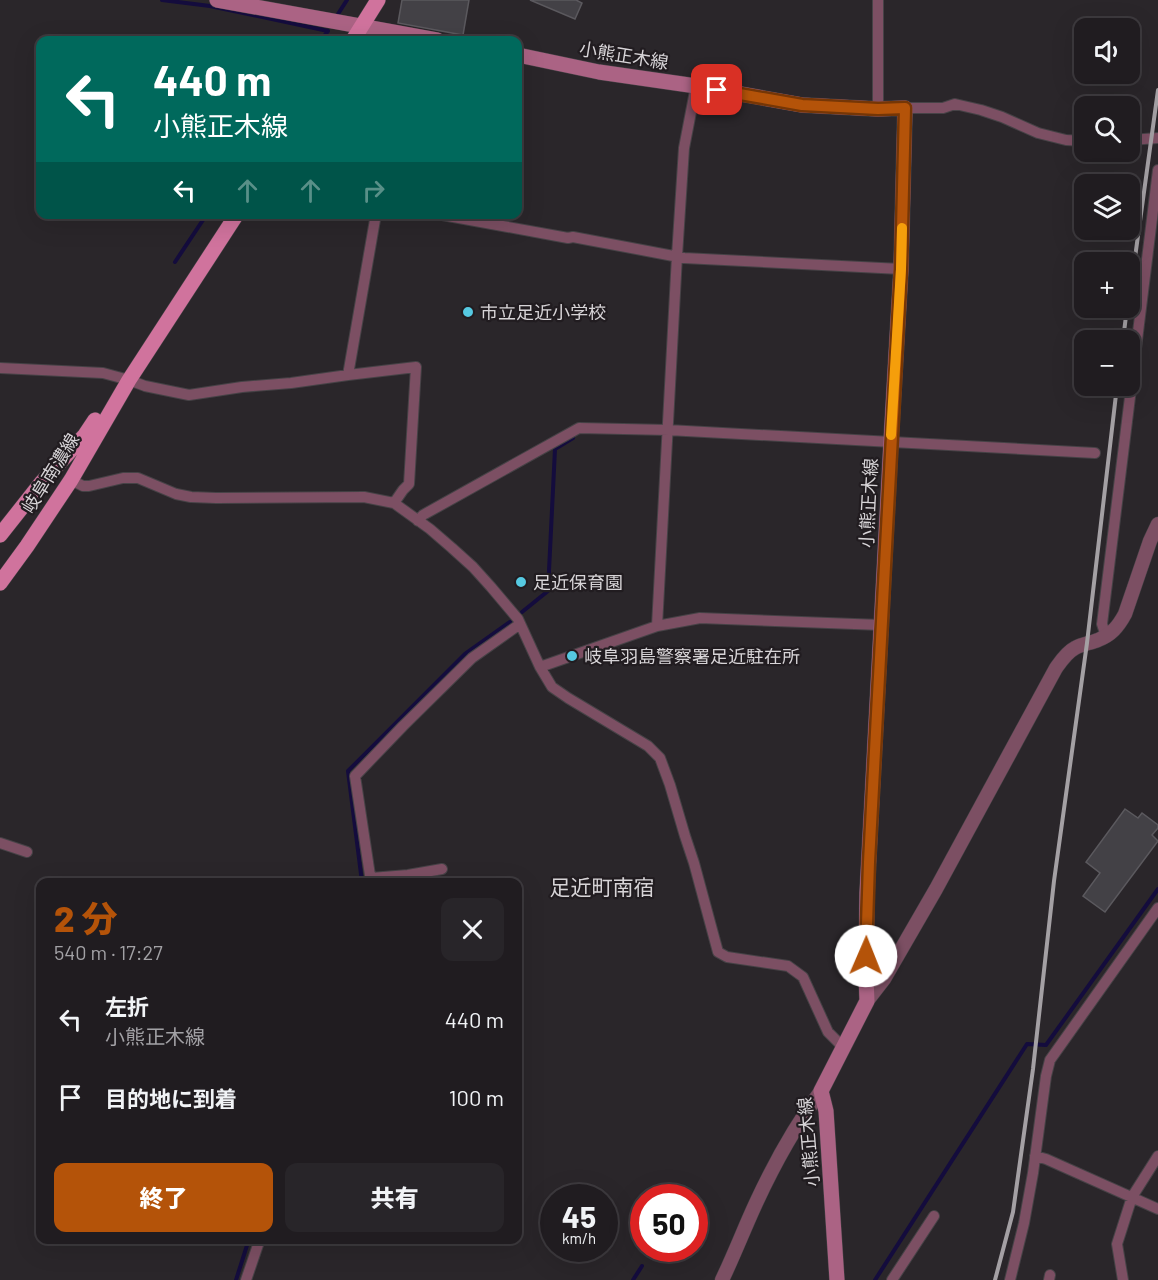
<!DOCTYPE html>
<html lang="ja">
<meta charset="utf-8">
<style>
:root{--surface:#201c20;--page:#282529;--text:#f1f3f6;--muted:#a2a1a5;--line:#3d3a3e;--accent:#b45309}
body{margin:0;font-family:Barlow,"Noto Sans JP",sans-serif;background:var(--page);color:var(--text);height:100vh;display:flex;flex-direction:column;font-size:22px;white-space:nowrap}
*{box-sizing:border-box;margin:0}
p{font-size:20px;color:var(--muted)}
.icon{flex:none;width:33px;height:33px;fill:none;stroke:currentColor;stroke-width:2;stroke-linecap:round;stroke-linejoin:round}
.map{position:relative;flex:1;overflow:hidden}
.details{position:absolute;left:36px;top:878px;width:486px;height:366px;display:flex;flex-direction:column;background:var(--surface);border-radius:12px;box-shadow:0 6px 24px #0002,0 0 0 2px var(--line)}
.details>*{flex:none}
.top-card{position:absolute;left:36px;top:36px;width:486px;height:183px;border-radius:12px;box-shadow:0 6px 24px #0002,0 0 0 2px var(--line);background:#00695c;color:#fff;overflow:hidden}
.buttons{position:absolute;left:1074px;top:18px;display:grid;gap:12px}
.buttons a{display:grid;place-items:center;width:66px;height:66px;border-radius:12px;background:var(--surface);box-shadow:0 6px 24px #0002,0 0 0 2px var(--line);font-size:30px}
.speed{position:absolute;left:540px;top:1184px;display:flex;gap:12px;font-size:30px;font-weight:700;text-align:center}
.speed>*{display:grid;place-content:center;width:78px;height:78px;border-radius:50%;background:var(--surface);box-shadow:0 6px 24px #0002,0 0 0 2px var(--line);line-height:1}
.speed small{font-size:15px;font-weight:400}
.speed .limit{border:9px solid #d22;background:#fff;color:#111}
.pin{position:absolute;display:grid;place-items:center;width:51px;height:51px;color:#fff;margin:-26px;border-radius:12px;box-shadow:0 3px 9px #0006}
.me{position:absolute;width:66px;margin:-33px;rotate:1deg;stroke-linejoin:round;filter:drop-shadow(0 0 4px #0008)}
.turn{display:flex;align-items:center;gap:21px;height:126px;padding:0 18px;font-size:27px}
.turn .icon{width:78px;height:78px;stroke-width:2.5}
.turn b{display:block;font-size:42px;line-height:51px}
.lanes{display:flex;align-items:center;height:57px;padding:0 18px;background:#0003;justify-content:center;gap:30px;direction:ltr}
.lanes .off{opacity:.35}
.round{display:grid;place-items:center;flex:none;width:63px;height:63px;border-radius:12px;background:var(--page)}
.headline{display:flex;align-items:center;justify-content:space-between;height:102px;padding:0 18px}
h1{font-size:36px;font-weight:800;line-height:45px;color:var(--accent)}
.cta{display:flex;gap:12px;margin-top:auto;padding:12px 18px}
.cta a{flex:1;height:69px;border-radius:12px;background:var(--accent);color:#fff;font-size:24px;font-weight:800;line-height:69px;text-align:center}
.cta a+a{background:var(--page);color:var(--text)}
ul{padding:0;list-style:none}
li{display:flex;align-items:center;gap:18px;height:78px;padding:0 18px}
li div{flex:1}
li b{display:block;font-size:22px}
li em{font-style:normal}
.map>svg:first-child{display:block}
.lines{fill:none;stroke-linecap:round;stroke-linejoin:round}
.stream{stroke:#140c3d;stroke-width:4}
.building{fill:#434146;stroke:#5b595e;stroke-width:1.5}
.minor-casing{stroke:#464246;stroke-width:12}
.tertiary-casing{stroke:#464246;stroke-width:15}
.secondary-casing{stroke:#464246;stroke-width:16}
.primary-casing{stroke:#464246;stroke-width:16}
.minor{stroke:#7c4f63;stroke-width:10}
.tertiary{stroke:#7c4f63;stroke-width:14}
.secondary{stroke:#ab6384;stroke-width:15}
.primary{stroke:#d0739d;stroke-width:15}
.rail{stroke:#a4a0a4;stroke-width:4}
.route-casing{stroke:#753606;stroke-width:15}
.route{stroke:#b45309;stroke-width:10}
.slow{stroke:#f59e0b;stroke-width:10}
.poi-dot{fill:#56c9e1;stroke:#211c20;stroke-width:2}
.labels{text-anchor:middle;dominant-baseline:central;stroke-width:4.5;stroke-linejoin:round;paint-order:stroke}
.street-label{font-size:18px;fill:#d7d4d7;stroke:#211c20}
.poi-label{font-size:18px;fill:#d7d4d7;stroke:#211c20;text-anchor:start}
.quarter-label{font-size:21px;fill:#d7d4d7;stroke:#211c20}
</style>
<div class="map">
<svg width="1158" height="1280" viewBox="0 0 1158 1280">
<rect width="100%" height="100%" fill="#2a262a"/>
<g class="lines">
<path class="stream" d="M162,0l48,6 118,25 -7,9
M338,14l9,-14
M175,262l32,-48
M522,612l26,-21 7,-142 18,-11
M362,882l-14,-111 117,-117 45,-32
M236,1280l13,-41
M633,1280l9,-14
M875,1280l152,-236 19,1 112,-156"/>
</g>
<path class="building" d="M402,0h67l-6,35 -65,-12z
M530,0h46l6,3 -7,16z
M1125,809l13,9 4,-5 16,12v3l-6,7 6,6 -53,71 -22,-16 17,-23 -14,-11z"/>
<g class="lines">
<defs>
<path id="minor" d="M878,0v109
M905,108h38l12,-4 26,6 21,7 36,16 28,7 18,1
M1130,140l28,-2
M376,214l-28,161 68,-8 -7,117 -6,6 -9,13
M437,214l131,24 5,-1 111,21 217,11
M0,368l103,5 26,7 16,6 44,9 53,-8 49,-4 57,-8
M71,480l12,6h6l34,-8h15l38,16 15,3 25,1 148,-1 30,6 36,26 22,19 21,19 18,20 27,32 22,48 12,20 16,11 80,48 12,12 10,27 15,51 9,27 24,89 9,5 61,9 15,11 25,55 15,15
M418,521l5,-6 156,-87 89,2 427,23
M657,626l20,-370 7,-108 12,-62
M1107,635l-3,-5 -2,-6 56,-454
M540,667l117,-41 43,-8 181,7
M0,843l27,9
M371,878l37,-3 34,-6
M371,882l-16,-106 48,-50 69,-68 48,-34
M1035,1156l11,3 112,50
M246,1280l14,-41
M892,1280l42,-64
M1010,1280l14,-57 9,-50 13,-97 4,-16 108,-152
M1049,1280l1,-5
M1123,1280l-6,-36 15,-47 26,-41"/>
<path id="tertiary" d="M867,1001l17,-22 52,-90 120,-221c5,-7 11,-16 19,-20 7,-4 16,-5 23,-8 13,-5 20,-13 27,-26l25,-73 8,-17
M722,1280c12,-25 22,-51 34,-77 18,-39 39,-77 65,-112"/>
<path id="secondary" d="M217,0c74,13 146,27 220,40
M518,55l81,17 97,14 106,19 76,4 27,-1 -4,161 -10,172 -24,452 -1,84 1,24 -46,90 5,20 11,169"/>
<path id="primary" d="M353,40l25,-40
M0,535l42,-53 43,-47 10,-15
M0,583l27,-37 44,-66 58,-100 108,-166"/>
</defs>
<use href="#minor" class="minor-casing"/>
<use href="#tertiary" class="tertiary-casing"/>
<use href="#secondary" class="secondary-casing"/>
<use href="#primary" class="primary-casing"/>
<use href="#minor" class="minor"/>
<use href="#tertiary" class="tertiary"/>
<use href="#secondary" class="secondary"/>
<use href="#primary" class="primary"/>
<path class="rail" d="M1130,294l28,-204
M1123,340l4,-32
M995,1280l18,-68 20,-143 21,-188 33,-238 30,-257"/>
</g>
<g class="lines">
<defs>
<path id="route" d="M717,90l85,15 76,4 27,-1 -4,161 -32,593 -3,94"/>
</defs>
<use href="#route" class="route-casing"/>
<use href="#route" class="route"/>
<path class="slow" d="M891,435l10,-166 1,-41"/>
</g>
<g class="poi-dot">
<circle cx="468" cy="312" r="6"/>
<circle cx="521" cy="582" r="6"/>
<circle cx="572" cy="656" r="6"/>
</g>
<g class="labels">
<g class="street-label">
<text transform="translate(624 55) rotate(9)">小熊正木線</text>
<text transform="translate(50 473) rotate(-58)">岐阜南濃線</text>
<text transform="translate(868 503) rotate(-87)">小熊正木線</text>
<text transform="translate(808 1142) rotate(-95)">小熊正木線</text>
</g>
<g class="poi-label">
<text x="480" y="312">市立足近小学校</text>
<text x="533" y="582">足近保育園</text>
<text x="584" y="656">岐阜羽島警察署足近駐在所</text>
</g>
<g class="quarter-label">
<text x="602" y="886">足近町南宿</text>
</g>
</g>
</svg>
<div class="buttons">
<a><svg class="icon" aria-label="sound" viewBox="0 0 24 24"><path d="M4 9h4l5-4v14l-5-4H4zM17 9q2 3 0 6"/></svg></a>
<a><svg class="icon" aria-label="search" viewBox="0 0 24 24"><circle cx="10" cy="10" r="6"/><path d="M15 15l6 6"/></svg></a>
<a><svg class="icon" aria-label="layers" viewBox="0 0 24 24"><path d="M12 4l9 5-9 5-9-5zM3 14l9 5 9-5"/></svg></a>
<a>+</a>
<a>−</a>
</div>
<div class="speed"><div>45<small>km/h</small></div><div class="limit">50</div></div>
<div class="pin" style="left:717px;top:90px;background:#d93025"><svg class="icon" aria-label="arrive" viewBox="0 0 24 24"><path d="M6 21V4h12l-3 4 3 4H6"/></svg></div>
<svg class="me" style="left:866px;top:956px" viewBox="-20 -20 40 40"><circle r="19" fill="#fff"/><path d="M0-13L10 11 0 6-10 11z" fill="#b45309"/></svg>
<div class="top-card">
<div class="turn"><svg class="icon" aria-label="left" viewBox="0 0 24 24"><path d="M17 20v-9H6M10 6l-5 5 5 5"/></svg><div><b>440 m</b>小熊正木線</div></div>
<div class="lanes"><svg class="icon" aria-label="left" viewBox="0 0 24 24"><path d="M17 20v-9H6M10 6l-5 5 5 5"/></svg><svg class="icon off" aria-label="ahead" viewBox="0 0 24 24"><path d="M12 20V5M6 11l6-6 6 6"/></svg><svg class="icon off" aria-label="ahead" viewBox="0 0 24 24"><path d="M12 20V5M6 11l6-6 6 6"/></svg><svg class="icon off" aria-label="right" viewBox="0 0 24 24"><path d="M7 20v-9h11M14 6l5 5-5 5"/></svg></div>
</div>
<section class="details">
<div class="headline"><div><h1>2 分</h1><p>540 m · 17:27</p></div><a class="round"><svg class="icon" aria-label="close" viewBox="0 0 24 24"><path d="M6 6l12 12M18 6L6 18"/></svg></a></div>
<ul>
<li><svg class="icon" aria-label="left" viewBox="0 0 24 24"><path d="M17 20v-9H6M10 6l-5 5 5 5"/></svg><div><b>左折</b><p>小熊正木線</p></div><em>440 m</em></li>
<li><svg class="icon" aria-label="arrive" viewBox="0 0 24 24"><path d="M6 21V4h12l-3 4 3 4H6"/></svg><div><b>目的地に到着</b></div><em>100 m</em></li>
</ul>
<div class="cta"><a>終了</a><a>共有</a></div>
</section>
</div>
